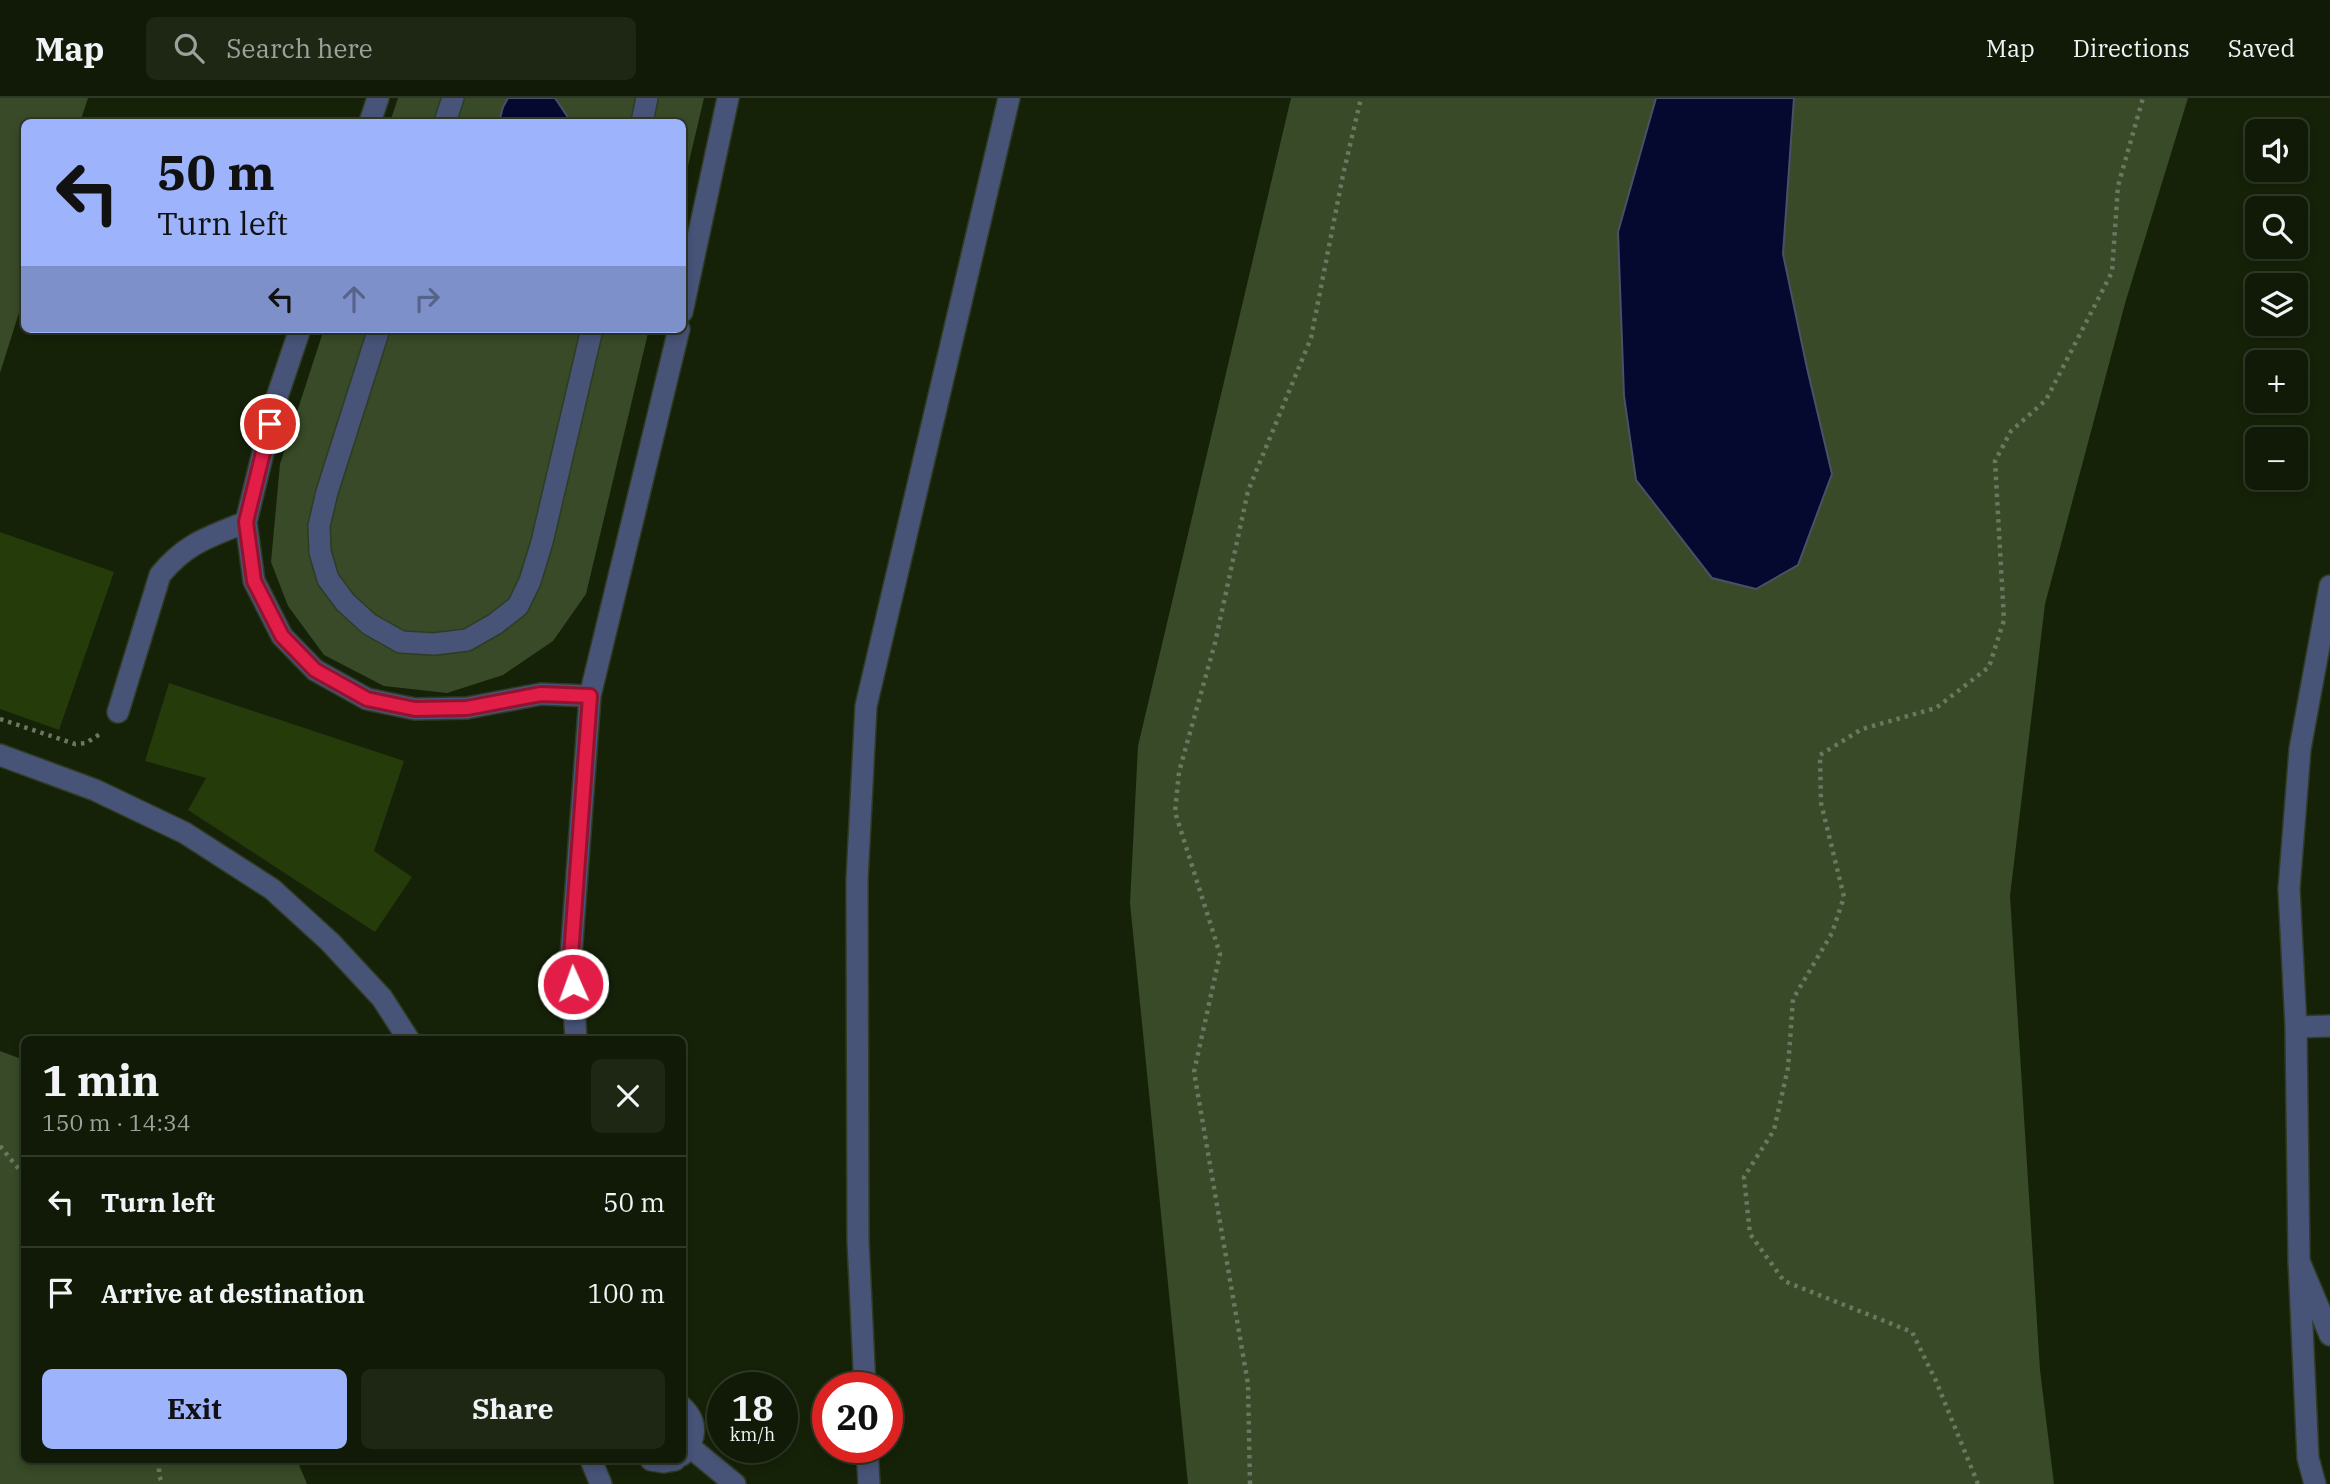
<!DOCTYPE html>
<meta charset="utf-8">
<style>
:root{--surface:#101a06;--page:#1e2714;--text:#f1f3f6;--muted:#9ca19b;--line:#303828;--accent:#9db4fd}
body{margin:0;font-family:"IBM Plex Serif",serif;background:var(--page);color:var(--text);height:100vh;display:flex;flex-direction:column;font-size:26px;white-space:nowrap}
*{box-sizing:border-box;margin:0}
p{font-size:23px;color:var(--muted)}
.icon{flex:none;width:38px;height:38px;fill:none;stroke:currentColor;stroke-width:2;stroke-linecap:round;stroke-linejoin:round}
.map{position:relative;flex:1;overflow:hidden}
.drawer{position:absolute;left:21px;top:938px;width:665px;height:427px;display:flex;flex-direction:column;background:var(--surface);border-radius:10px;box-shadow:0 4px 10px #0003,0 0 0 2px var(--line)}
.drawer>*{flex:none}
.banner{position:absolute;left:21px;top:21px;width:665px;height:214px;border-radius:10px;box-shadow:0 4px 10px #0003,0 0 0 2px var(--line);background:#9db4fd;color:#111;overflow:hidden}
.controls{position:absolute;left:2245px;top:21px;display:grid;gap:14px}
.controls a{display:grid;place-items:center;width:63px;height:63px;border-radius:10px;background:var(--surface);box-shadow:0 4px 10px #0003,0 0 0 2px var(--line);font-size:35px}
.speed{position:absolute;left:707px;top:1274px;display:flex;gap:14px;font-size:35px;font-weight:700;text-align:center}
.speed>*{display:grid;place-content:center;width:91px;height:91px;border-radius:50%;background:var(--surface);box-shadow:0 4px 10px #0003,0 0 0 2px var(--line);line-height:1}
.speed small{font-size:18px;font-weight:400}
.speed .limit{border:10px solid #d22;background:#fff;color:#111}
.pin{position:absolute;display:grid;place-items:center;width:60px;height:60px;color:#fff;margin:-30px;border:4px solid #fff;border-radius:50%;box-shadow:0 2px 7px #0007}
.me{position:absolute;width:77px;margin:-38px;rotate:358deg;stroke-linejoin:round;filter:drop-shadow(0 0 5px #0008)}
.turn{display:flex;align-items:center;gap:24px;height:147px;padding:0 21px;font-size:32px}
.turn .icon{width:91px;height:91px;stroke-width:2.5}
.turn b{display:block;font-size:49px;line-height:60px}
.lanes{display:flex;align-items:center;height:66px;padding:0 21px;background:#0003;justify-content:center;gap:35px;direction:ltr}
.lanes .off{opacity:.35}
.round{display:grid;place-items:center;flex:none;width:74px;height:74px;border-radius:10px;background:var(--page)}
.overview{display:flex;align-items:center;justify-content:space-between;height:119px;padding:0 21px}
h1{font-size:42px;font-weight:700;line-height:52px}
.cta{display:flex;gap:14px;margin-top:auto;padding:14px 21px}
.cta a{flex:1;height:80px;border-radius:10px;background:var(--accent);color:#111;font-size:28px;font-weight:700;line-height:80px;text-align:center}
.cta a+a{background:var(--page);color:var(--text)}
ul{padding:0;list-style:none}
li{display:flex;align-items:center;gap:21px;height:91px;padding:0 21px;border-top:2px solid var(--line)}
li div{flex:1}
li b{display:block;font-size:26px}
li em{font-style:normal}
header{display:flex;align-items:center;gap:42px;box-sizing:border-box;height:98px;padding:0 35px;background:var(--surface);border-bottom:2px solid var(--line)}
header strong{font-size:33px}
nav{display:flex;gap:38px;margin-inline-start:auto;font-size:24px}
.search{width:490px;height:63px;background:var(--page);display:flex;align-items:center;gap:18px;box-sizing:border-box;padding:0 24px;border-radius:10px;color:var(--muted);font-size:26px}
.map>svg:first-child{display:block}
.green{fill:#384a27}
.water{fill:#05082f;stroke:#4b5066;stroke-width:2}
.building{fill:#253b0a}
.lines{fill:none;stroke-linecap:round;stroke-linejoin:round}
.service-casing{stroke:#2f3c23;stroke-width:24}
.minor-casing{stroke:#2f3c23;stroke-width:24}
.path{stroke:#6b7760;stroke-width:4.5;stroke-dasharray:3.5 5;stroke-linecap:butt}
.service{stroke:#475377;stroke-width:21}
.minor{stroke:#475377;stroke-width:21}
.route-casing{stroke:#92132f;stroke-width:18}
.route{stroke:#e11d48;stroke-width:12}
</style>
<header>
<strong>Map</strong>
<div class="search"><svg class="icon" aria-label="search" viewBox="0 0 24 24"><circle cx="10" cy="10" r="6"/><path d="M15 15l6 6"/></svg>Search here</div>
<nav><a>Map</a><a>Directions</a><a>Saved</a></nav>
</header>
<div class="map">
<svg width="2330" height="1386" viewBox="0 0 2330 1386">
<rect width="100%" height="100%" fill="#152208"/>
<path class="green" d="M0,0h88l-8,24h-56v175l-24,76z
M398,0h306l-21,89 -1,-65h-292z
M1291,0h897l-62,202 -81,304 -35,292 30,474 14,114h-866l-58,-581 8,-157z
M324,231h325l-63,265 -33,47 -50,34 -56,18 -63,-7 -60,-31 -36,-49 -17,-44 9,-98z
M0,953l24,9v400h273l10,24h-307z"/>
<path class="water" d="M508,0h47l16,24h-72l4,-15z
M1656,0h138l-11,156 24,114 25,106 -34,91 -42,24 -44,-11 -76,-98 -12,-84 -6,-164z"/>
<path class="building" d="M0,434l114,40 -55,158 -59,-21z
M169,585l235,78 -30,90 38,26 -37,55 -187,-122 18,-32 -61,-17z"/>
<g class="lines">
<defs>
<path id="service" d="M370,24l8,-24
M445,24l8,-24
M642,24l5,-24
M682,214l46,-214
M300,231l-24,71 -30,122 8,59 28,55 33,34 52,29 48,10 52,-1 74,-14 49,2
M379,231l-52,163 -8,34 1,26 8,27 17,23 24,22 32,18 33,2 33,-4 28,-16 23,-18 12,-25 12,-39 50,-213
M118,614l42,-137c26,-32 49,-38 86,-53
M0,657l95,35 90,43 87,56 58,53 52,56 27,42
M2296,929l34,-1
M576,942l-5,-84 19,-260 89,-367
M2299,1163l-3,-234 -7,-138 11,-140 30,-163
M682,1309c16,15 15,32 0,48
M690,1349l45,37
M591,1362l10,24
M651,1362l13,2 11,-2
M2315,1386l-7,-26 -9,-197 31,74"/>
<path id="minor" d="M865,1290l-7,-147 -1,-361 9,-174 143,-608
M867,1349l2,37"/>
</defs>
<use href="#service" class="service-casing"/>
<use href="#minor" class="minor-casing"/>
<path class="path" d="M0,621l75,25 11,-1 14,-9
M0,1048l23,28 1,5
M159,1362v16l4,8
M1250,1386l-2,-100 -54,-312 26,-118 -45,-142 4,-40 36,-129 33,-152 63,-153 32,-163 18,-77
M1978,1386l-42,-103 -24,-49 -128,-51 -34,-47 -6,-57 30,-47 14,-62 5,-69 39,-66 12,-36 -23,-94 -1,-48 42,-26 74,-21 53,-41 15,-47 -9,-159 16,-30 35,-31 66,-128 6,-86 25,-88"/>
<use href="#service" class="service"/>
<use href="#minor" class="minor"/>
</g>
<g class="lines">
<defs>
<path id="route" d="M270,326l-24,98 8,59 28,55 33,34 52,29 48,10 52,-1 74,-14 49,2 -19,260 2,28"/>
</defs>
<use href="#route" class="route-casing"/>
<use href="#route" class="route"/>
</g>
</svg>
<div class="controls">
<a><svg class="icon" aria-label="sound" viewBox="0 0 24 24"><path d="M4 9h4l5-4v14l-5-4H4zM17 9q2 3 0 6"/></svg></a>
<a><svg class="icon" aria-label="search" viewBox="0 0 24 24"><circle cx="10" cy="10" r="6"/><path d="M15 15l6 6"/></svg></a>
<a><svg class="icon" aria-label="layers" viewBox="0 0 24 24"><path d="M12 4l9 5-9 5-9-5zM3 14l9 5 9-5"/></svg></a>
<a>+</a>
<a>−</a>
</div>
<div class="speed"><div>18<small>km/h</small></div><div class="limit">20</div></div>
<div class="pin" style="left:270px;top:326px;background:#d93025"><svg class="icon" aria-label="arrive" viewBox="0 0 24 24"><path d="M6 21V4h12l-3 4 3 4H6"/></svg></div>
<svg class="me" style="left:573px;top:886px" viewBox="-20 -20 40 40"><circle r="17" fill="#e11d48" stroke="#fff" stroke-width="3"/><path d="M0-11L8 9 0 5-8 9z" fill="#fff"/></svg>
<div class="banner">
<div class="turn"><svg class="icon" aria-label="left" viewBox="0 0 24 24"><path d="M17 20v-9H6M10 6l-5 5 5 5"/></svg><div><b>50 m</b>Turn left</div></div>
<div class="lanes"><svg class="icon" aria-label="left" viewBox="0 0 24 24"><path d="M17 20v-9H6M10 6l-5 5 5 5"/></svg><svg class="icon off" aria-label="ahead" viewBox="0 0 24 24"><path d="M12 20V5M6 11l6-6 6 6"/></svg><svg class="icon off" aria-label="right" viewBox="0 0 24 24"><path d="M7 20v-9h11M14 6l5 5-5 5"/></svg></div>
</div>
<section class="drawer">
<div class="overview"><div><h1>1 min</h1><p>150 m · 14:34</p></div><a class="round"><svg class="icon" aria-label="close" viewBox="0 0 24 24"><path d="M6 6l12 12M18 6L6 18"/></svg></a></div>
<ul>
<li><svg class="icon" aria-label="left" viewBox="0 0 24 24"><path d="M17 20v-9H6M10 6l-5 5 5 5"/></svg><div><b>Turn left</b></div><em>50 m</em></li>
<li><svg class="icon" aria-label="arrive" viewBox="0 0 24 24"><path d="M6 21V4h12l-3 4 3 4H6"/></svg><div><b>Arrive at destination</b></div><em>100 m</em></li>
</ul>
<div class="cta"><a>Exit</a><a>Share</a></div>
</section>
</div>
